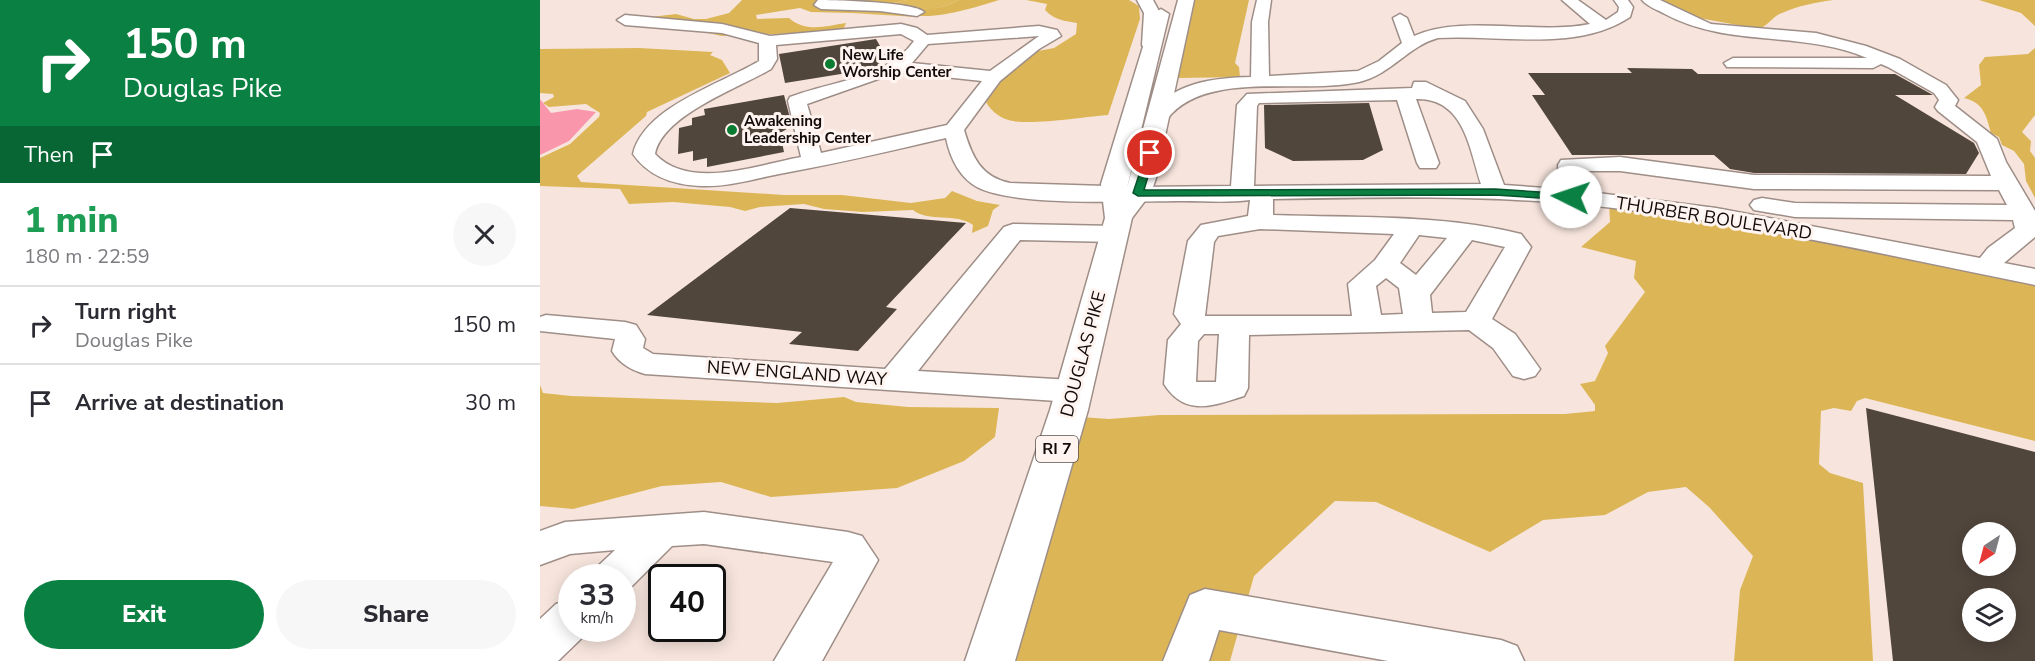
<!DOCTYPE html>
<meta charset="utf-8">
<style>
:root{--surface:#fff;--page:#f7f7f7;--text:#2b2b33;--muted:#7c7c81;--line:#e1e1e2;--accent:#0b8043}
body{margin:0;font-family:"Nunito Sans",sans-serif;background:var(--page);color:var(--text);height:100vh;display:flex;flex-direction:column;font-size:22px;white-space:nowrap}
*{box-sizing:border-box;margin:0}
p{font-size:20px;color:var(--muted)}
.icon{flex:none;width:33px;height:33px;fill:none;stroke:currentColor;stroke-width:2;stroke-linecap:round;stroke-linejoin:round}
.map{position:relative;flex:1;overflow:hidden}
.sheet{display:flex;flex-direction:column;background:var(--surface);width:540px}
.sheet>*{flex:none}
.guide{background:#0b8043;color:#fff;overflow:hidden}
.needle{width:39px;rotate:216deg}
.tools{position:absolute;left:1422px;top:522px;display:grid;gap:12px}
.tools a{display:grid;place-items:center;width:54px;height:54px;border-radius:50%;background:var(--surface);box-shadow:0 3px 15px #0003;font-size:30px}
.speed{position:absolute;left:18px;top:564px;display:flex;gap:12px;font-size:30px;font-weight:700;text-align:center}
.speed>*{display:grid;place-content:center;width:78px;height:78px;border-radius:50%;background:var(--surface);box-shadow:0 3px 15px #0003;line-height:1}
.speed small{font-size:15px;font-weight:400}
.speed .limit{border:3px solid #111;border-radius:9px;background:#fff;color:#111}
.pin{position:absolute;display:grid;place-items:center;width:51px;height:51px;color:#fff;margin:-26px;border:3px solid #fff;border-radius:50%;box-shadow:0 2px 6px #0007}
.me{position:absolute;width:66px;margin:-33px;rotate:274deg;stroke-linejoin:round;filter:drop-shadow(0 0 4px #0008)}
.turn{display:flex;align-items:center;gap:21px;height:126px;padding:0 24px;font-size:27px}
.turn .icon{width:78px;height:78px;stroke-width:2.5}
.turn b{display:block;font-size:42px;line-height:51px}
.then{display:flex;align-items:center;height:57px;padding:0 24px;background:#0003;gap:12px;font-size:22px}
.round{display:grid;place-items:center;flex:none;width:63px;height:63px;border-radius:32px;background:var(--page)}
.headline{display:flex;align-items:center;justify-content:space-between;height:102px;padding:0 24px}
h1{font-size:36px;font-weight:800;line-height:45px;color:#1e9e55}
.action{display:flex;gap:12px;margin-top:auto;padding:12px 24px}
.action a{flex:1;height:69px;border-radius:36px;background:var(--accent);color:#fff;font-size:24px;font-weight:800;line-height:69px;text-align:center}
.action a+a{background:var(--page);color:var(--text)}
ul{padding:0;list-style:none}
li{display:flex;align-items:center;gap:18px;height:78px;padding:0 24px;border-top:2px solid var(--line)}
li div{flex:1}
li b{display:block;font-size:22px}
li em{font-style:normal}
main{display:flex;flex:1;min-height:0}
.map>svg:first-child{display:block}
.green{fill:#e0bb5e}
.forest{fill:#dcb656}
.water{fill:#fa96ab}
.building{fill:#51463c;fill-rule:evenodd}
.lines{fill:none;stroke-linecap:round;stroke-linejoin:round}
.minor-casing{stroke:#9e8e87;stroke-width:3}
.major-casing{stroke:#9e8e87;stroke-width:3}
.highway-casing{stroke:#9e8e87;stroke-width:3}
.minor{fill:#fff;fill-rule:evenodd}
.major{fill:#fff;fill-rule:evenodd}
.highway{fill:#fff;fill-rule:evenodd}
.route{fill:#0b8043;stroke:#07532c;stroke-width:1.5}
.poi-dot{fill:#097c32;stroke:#fff4ef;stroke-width:2}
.labels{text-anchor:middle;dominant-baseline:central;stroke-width:6;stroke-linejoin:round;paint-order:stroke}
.far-poi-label{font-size:15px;font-weight:bold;fill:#100a08;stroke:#fff4ef;text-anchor:start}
.shield{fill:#fff4ef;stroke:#58504d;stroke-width:1.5}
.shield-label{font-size:16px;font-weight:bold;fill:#100a08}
.street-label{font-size:18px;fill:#100a08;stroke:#fff4ef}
</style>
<main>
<section class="sheet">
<div class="guide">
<div class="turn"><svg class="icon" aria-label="right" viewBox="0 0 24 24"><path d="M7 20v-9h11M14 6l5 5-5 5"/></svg><div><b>150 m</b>Douglas Pike</div></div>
<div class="then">Then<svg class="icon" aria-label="arrive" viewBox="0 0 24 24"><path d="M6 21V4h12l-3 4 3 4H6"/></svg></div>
</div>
<div class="headline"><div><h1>1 min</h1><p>180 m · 22:59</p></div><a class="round"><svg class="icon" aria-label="close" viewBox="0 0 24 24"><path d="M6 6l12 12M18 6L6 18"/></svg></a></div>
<ul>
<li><svg class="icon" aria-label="right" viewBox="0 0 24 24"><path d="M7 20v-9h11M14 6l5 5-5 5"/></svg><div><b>Turn right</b><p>Douglas Pike</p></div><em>150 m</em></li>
<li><svg class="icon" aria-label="arrive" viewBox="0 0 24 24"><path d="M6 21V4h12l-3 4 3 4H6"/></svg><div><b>Arrive at destination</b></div><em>30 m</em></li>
</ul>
<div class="action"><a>Exit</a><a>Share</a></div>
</section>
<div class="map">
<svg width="1495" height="661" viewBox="0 0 1495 661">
<rect width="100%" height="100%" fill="#f7e5dd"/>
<path class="green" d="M367,0h52l-13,6 -35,8 6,3 -66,-4 4,-9 38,-1z"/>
<path class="forest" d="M202,0h165l-14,3 -38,1 -4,9 -40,-1 -11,-4 -44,7 1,4 32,-1c17,15 37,8 57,5l-3,7 -13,2 -108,4 -52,-11 -53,-4 59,-7 18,5h12l23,-6z
M419,0h40c-19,6 -72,23 -89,13l36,-7z
M486,0h103l10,6 1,13 -32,96c-25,2 -73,10 -95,6 -14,-2 -26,-13 -30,-26l44,-42 27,-5 22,-14 1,-11c-12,-2 -23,-3 -32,-13l2,-6z
M655,0h54l-14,63 4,4 1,10 -62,1z
M1115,0h179c-18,2 -36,6 -52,13 -9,3 -13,12 -23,16l-60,-11z
M1439,0h56v26l-14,-13z
M99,48l74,4 -3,3 12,5 8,13 -83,39 -1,4 -69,60 4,6 203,13h58l69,8 34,-5 7,-7 25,10 23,4 -7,5 -5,16 -16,7 1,-8c-18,-13 -44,-2 -60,-15l-50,2 -39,-3 -20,-5 -44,3 -15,4 -15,-4 -57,-5 -44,2 -9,-15 -80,-3v-28l30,-14 29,-27 1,-4 -14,-9 -37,3 -6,-4 11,-6 -1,-3 -13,-1v-44z
M1495,48v67l-13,17 9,9 -1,10 5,7v40l-9,-17 -2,-17 -10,-13 -12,-6 -3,-8 -8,-4c-5,-18 -7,-30 -27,-35l17,-13 -2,-20 6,-8 43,-3z
M1069,202l426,77v162l-170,-43 -8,3 -6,10 -17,-3 -13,3 -2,53 11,9 33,10 10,178h-139l6,-71 13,-34 -44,-49 -23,-20 -38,5 -43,23 -62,5 -53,32 -114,-50 -41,-1 -81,75 -24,85h-245l82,-245 42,3 51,-4 405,-1 30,-3v-6l-15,-21 15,-3 13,-28 -3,-7 40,-54 -11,-14 2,-17 -55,-14 29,-25z
M0,385l3,8 28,3 206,7 67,-6 12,5 52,5 91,1 -4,29 -31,24 -67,27 -126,9 -50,-15 -59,4 -89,23 -33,-3z"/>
<path class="water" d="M0,99l11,14 26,-4 19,3 -27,29 -29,14z"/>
<path class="building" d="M336,39l12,21 -16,9 -87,14 -6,-29z
M1087,68l65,1 6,5h197l38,21h-38l79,48 5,10 -13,21 -212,-1 -24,-4 -16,-14h-142l-40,-60h13l-17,-22h104z
M244,95l8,31 -12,7 4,19 -77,15v-9l-14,3v-10l-15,3 1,-26 13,-3v-7l13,-3 -1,-6z
M829,103l14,47 -20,10 -70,1 -28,-13 -1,-43z
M250,208l176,15 -80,84 11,2 -39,42 -69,-7 13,-12 -155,-17z
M1326,408l169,44v209h-142zM1432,532h34v34h-34zM1432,598h34v34h-34z"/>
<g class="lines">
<defs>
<path id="minor" d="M278,0c15,0 97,2 106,12l-7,4 -37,-5 -59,-2 -7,-4z
M717,0h14l-3,22 1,54 89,-5 21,-10 23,-18 -9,-25 7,-4 7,4 7,18c48,-22 122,-1 176,-12l-28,-24h16l28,20 12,-8 1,-5 -5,-7h14l5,7 -3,10c-54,36 -130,17 -192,21 -30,8 -46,36 -79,44 -58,13 -153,-13 -192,37h-14l-3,-4c23,-33 64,-37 101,-38l1,-55z
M1102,0h18l51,24 105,9 50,13 34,13 46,26 12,15 -3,6 42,33 9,23 29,49v26l-31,26 31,6v16c-148,-30 -297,-64 -448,-80 -104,-10 -209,-8 -314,-6v16c82,3 168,-1 248,19l10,13 -39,72 23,15 25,35 -5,7 -11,3 -11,-3 -20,-28 -24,-18 -220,5 -1,53 -4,8c-32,10 -59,21 -80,-12l4,-44 13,-16 -7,-10 14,-73 13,-16 47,-9 2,-16c-22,3 -46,1 -69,1 -45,0 -168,6 -204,-14 -18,-10 -27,-30 -31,-49 -56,13 -111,26 -167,36 -26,5 -51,13 -78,12 -27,-1 -52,-9 -68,-32 11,-47 88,-70 126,-93v-18l-37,-10 -97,-8 -8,-5 8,-5 97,9 48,12 131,-12 16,4 10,7 112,-9 18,4 4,6 -22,13 -39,32 -36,49c8,27 17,47 46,53l128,4 93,-1 6,-81 10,-11 165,-6 2,-6h12l39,19 18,28 21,56 55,4 -1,-24 3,-5 59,-3 134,18 237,1 -14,-34 -39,-31 -3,-4 4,-7 -5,-7 -46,-26 -7,-3 -8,4 -146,-1 -3,-4 9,-5h134c-66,-28 -139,-10 -202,-44 -7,-4 -17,-7 -23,-14zM361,34l13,7c-27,38 -83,40 -124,56l-2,4 13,56c-43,8 -111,34 -146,-3 7,-39 84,-66 116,-85l6,-10 -1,-14zM499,36l-49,35 -78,-8 16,-19zM358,72l84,9 -35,44 -126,28 -14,-49zM876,99c48,-1 53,48 65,85l-227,2 3,-80 2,-3 138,-3 20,63 3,5h16l3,-5zM1041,171h39l134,18 245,1 8,15 -212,-2 -33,-5 -8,2 -4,5 4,5 41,7 218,3 2,8 -27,20 -8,10 -264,-50 -134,-17zM720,229l134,5 -19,26 -27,24 4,32h-147l9,-74 4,-6zM879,235l28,3 -31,37 -16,-12zM932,240l33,7 -39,65 -34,1 -2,-18zM846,278l13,10 4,26 -22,1 -5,-29zM664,334h15l-3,48h-20l2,-41z
M473,224l102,2 9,3 4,5 -4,5 -9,3 -95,-2 -102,131 154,9 12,3 4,8 -4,8 -12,3 -427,-28c-14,-4 -26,-11 -33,-23l3,-12 -75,-8v-14l6,-2 79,7 11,3 9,14 -2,9 10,6 232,15 119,-142z
M164,512l144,20 14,4 16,24 -56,101h-48l59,-99 -129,-18 -32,2 -44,44 -6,2v-14h-30l6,-12 17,-16 -45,4 -30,11v-34l25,-9z
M665,589l296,51 16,6 7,15h-136l-169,-31 -10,31h-46l27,-66z
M32,599v29h17l-1,4 -30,29h-18v-42l16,-15z"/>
<path id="major" d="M638,0h16l-38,178 -5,15 -19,25 -44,192 -73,251h-50l85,-251 55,-192 -4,-34 52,-170 8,-5 8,5 -42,174z"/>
<path id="highway" d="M597,0h16l7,13v32l-3,4h-12l-3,-4 2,-32z"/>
</defs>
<use href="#minor" class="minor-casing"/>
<use href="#major" class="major-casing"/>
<use href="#highway" class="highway-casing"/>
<use href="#minor" class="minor"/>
<use href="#major" class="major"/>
<use href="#highway" class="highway"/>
</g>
<path class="route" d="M607,151l8,2 -11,37 351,-1 76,5 5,3 -5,3 -76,-5 -357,1 -5,-3z"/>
<g class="poi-dot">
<circle cx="290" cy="64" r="6"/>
<circle cx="192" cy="130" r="6"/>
</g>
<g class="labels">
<g class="far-poi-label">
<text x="302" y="55">New Life<tspan x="302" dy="17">Worship Center</tspan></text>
<text x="204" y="121">Awakening<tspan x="204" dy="17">Leadership Center</tspan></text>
</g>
<rect class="shield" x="496" y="436" width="42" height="26" rx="4.5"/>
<g class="shield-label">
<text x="517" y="449">RI 7</text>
</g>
<g class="street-label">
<text transform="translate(1174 218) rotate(9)">THURBER BOULEVARD</text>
<text transform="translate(543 354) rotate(-75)">DOUGLAS PIKE</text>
<text transform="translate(257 373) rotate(4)">NEW ENGLAND WAY</text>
</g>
</g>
</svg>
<div class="tools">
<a><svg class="needle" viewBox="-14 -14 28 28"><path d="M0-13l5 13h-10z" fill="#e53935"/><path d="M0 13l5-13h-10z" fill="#7c7c81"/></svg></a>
<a><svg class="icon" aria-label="layers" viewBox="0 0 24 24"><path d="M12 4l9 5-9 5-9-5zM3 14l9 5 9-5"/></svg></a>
</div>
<div class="speed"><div>33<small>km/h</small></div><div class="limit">40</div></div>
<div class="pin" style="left:610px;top:153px;background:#d93025"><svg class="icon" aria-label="arrive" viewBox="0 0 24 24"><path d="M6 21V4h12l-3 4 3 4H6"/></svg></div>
<svg class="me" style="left:1031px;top:197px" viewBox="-20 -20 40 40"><circle r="19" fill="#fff"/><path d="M0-13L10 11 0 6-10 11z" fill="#0b8043"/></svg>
</div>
</main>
